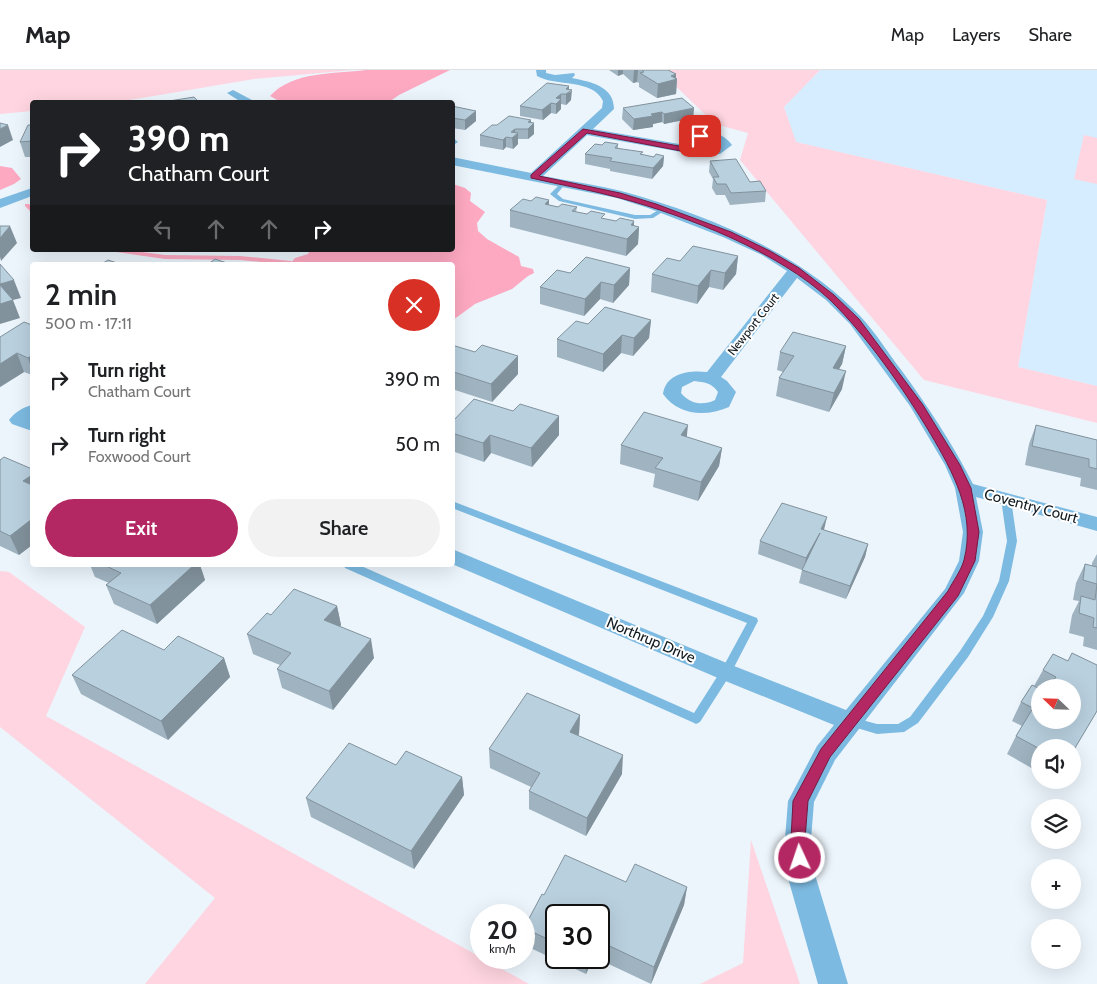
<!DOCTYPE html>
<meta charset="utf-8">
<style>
:root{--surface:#fff;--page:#f2f2f2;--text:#202124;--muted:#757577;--line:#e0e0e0;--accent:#b32763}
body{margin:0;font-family:Cabin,sans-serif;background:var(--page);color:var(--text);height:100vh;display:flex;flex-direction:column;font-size:19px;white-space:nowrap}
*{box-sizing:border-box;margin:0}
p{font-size:16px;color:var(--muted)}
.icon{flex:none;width:28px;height:28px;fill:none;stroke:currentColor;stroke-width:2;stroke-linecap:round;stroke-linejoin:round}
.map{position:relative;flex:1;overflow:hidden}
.panel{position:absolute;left:30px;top:192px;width:425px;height:305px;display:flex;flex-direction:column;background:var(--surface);border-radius:5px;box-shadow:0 5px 20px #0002}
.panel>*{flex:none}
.hud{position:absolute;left:30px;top:30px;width:425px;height:152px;border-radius:5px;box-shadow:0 5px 20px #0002;background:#202124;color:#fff;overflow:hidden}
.needle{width:32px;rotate:293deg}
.tools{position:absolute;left:1031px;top:609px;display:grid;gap:10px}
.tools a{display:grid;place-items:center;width:50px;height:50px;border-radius:50%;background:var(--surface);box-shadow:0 5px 20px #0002;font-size:25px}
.speed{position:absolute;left:470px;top:834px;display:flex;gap:10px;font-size:25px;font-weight:700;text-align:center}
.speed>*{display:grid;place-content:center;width:65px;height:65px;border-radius:50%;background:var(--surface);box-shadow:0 5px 20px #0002;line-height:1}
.speed small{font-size:12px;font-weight:400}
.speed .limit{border:2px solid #111;border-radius:8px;background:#fff;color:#111}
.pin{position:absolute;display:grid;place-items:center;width:42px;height:42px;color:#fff;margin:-21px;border-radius:10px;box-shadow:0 2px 8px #0006}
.me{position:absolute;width:55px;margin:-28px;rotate:357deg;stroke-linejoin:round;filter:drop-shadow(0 0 4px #0008)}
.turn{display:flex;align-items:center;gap:18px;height:105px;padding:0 15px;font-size:22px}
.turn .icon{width:65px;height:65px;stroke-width:2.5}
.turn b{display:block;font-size:35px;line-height:42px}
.lanes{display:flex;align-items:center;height:48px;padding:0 15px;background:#0003;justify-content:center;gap:25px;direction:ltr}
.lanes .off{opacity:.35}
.round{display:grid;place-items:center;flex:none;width:52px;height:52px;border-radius:26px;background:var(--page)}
.summary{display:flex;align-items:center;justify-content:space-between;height:85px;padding:0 15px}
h1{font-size:30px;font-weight:600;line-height:38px}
.primary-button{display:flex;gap:10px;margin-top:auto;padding:10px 15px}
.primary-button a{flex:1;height:58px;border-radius:30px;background:var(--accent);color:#fff;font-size:20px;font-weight:600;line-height:58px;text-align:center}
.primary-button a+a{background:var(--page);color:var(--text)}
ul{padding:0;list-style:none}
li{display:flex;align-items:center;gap:15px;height:65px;padding:0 15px}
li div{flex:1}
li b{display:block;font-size:19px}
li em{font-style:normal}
header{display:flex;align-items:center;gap:30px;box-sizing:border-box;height:70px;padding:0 25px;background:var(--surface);border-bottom:1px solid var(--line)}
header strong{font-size:24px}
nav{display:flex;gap:28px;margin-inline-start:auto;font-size:18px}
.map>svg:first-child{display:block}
.built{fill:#d5edfe}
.green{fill:#fed5e0}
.water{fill:#fda9c2}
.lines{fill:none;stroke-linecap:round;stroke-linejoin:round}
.stream{fill:#fda9c2;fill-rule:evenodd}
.lane{fill:#7dbae1;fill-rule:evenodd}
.street{fill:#7dbae1;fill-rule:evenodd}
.wall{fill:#9fb3c0;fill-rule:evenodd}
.shaded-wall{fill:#82929c}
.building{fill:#b9d0df;stroke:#82929c}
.route{fill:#b32763;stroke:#741940}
.labels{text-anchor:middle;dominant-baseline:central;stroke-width:4;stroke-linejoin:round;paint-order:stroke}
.far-street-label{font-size:12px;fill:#121b20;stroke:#fff}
.street-label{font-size:15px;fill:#121b20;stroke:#fff}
</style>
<header>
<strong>Map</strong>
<nav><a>Map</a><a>Layers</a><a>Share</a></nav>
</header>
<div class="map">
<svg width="1097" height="914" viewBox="0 0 1097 914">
<rect width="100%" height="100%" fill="#ecf5fc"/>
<path class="built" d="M820,0h277v316l-79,-19 29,-167 -252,-58 -11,-35z"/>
<path class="green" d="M0,0h353l-99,9 -136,23h-86v9l-32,3z
M659,0h161l-36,37 12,35 251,58 -29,167 79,19v37l-173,-43 -184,-220 8,-27 -33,-9z
M1084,65l13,3v46l-23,-5z
M0,501l9,1 76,55 -39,89 483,268h-384l70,-86 -215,-171z
M751,770l49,144h-100l43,-21z"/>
<path class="water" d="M366,0h84l-51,25 -10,7h-108l-11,-6c23,-25 64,-22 96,-26z
M0,96l12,2 9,11 -7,5 -14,6z
M453,114l12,4 6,5 -1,8 15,11 -8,11 1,8 9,8 32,18 2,9 12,3 1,4 -6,3 -16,13 -37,15 -22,16 -1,-55h-163l6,-7 13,-4 2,-4h142z"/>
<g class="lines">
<path class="stream" d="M25,134h4l3,4v3h-2l-5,-5z
M113,180h14l38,5 75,1 51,5 3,2 -3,2 -51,-5 -75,-1 -49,-7z"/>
<path class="lane" d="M452,67l6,5 -6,4z
M563,111l3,2 -9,11 6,5 72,16h15l12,-7 5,1 -14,9 -18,1 -76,-18 -9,-7z
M1006,426l5,3 6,42 -8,40 -16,36 -25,40 -50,66 -14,9 -27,2 -30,-9 -2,-3 2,-3 4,-2 26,7h21l12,-7 50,-66 23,-35 16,-35 8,-40 -6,-42z
M452,431l305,117 1,3 -28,54 -30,47 -4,2 -4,-2 -347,-154 -1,-3h15l335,148 28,-44 25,-46 -295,-115z"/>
<path class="street" d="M536,0h10v3l9,2 19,-2 1,2 -3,3c19,4 42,8 42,31l-21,20 86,15c16,-13 40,-17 53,1l-12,9 -22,1 -111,-20 -44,41c27,5 55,9 82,16 83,23 176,61 236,125 15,16 27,36 41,54 26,36 51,73 71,113l124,33v14l-121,-34 7,35 -4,29 -15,32 -129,167 -21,42 -3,37 5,39 32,106h-30l-30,-106 -3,-39 3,-38 29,-55 17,-21 -116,-47 -266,-114v-15l282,117 112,44 99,-121 14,-28 4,-29 -8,-44 -10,-23 -35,-59 -60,-82 -24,-24 -29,-22 -76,99 6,4 9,11 -7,15c-23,10 -50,9 -66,-13 3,-21 26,-24 44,-22l80,-101 -25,-16 -39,-18 -75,-29 -31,-10 -165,-33v-8l79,16 71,-65 1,-7c-11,-23 -47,-14 -66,-25zM712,70l6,4 -5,3 -21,-1 9,-5zM694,311c10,1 18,2 24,11l-3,8c-12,6 -25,4 -34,-7l1,-6z
M233,20l19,10 2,2h-13l-14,-9z
M32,118v8l-32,12v-9z
M32,335v26l-20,-7 -3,-4c5,-7 14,-13 23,-15z"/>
</g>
<path class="wall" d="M609,0h59l8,4v4l1,1 -1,15 -19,4 -18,-11v-4l-2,-1 -4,1 -10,-9 -5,2z
M569,19l2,11 -5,5 -5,-1v5l-5,5 -5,-1 -8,7 -23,-4v-10z
M452,36l24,5v10l-11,9 -13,-2z
M623,38h71l-1,10 -29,6 -2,-2 -9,2v3l-20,3 -11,-11z
M531,53h3v11l-6,5h-10v5l-5,5 -7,-2 -3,3 -23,-4v-11l17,-10z
M32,55v32h-7l-5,-15z
M618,74v4l25,7 11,2 10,-1 -1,10 -11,13 -42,-8v-2l-25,-5v-10l17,-9z
M710,91l56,30 -1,11 -35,3 -5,-10h-9l-4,-7 1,-9 -4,-7z
M549,130v5l9,2h19l-1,5 63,15 -1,17 -12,12 -116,-29v-17l21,-9z
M738,186l-2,18 -13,16 -14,-3 -12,17 -46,-12 1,-18 28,-13z
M630,198l-1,17 -16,18 -13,-4 -16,17 -44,-12v-17l30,-14z
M651,250l-2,18 -16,18 -12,-3 -18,19 -46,-15v-18l31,-15z
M32,255v50l-8,-3 -24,15v-50z
M452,275l66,29 -26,28 -37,-12 -3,3z
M846,276l-4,18 -3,5 3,20 -13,23 -53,-16 3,-18 4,-6 -6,-2 3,-18z
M513,341l46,5v19l-27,32 -41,-14 -7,9 -32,-11v-29z
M1036,355l61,15v50l-17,-4 1,-8 -56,-13 4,-21z
M686,367l36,11 -3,18 -21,35 -45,-14 2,-13 -35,-10 1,-19z
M0,390l32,9v76l-13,10 -19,-9z
M824,460l44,14 -3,13 -19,42 -47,-16 3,-13 -44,-16 2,-13z
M1097,484v96l-14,-4 1,-9 -15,-4 3,-18 7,-14 -6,-1 3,-17 9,-19 7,2v-3z
M90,495h110l5,15 -48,44 -43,-20 -8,-19 3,-2 -14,-6z
M337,536l4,19 -1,2 34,31 -41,52 -51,-22 -5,-19 3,-4 -27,-11 -6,-20 24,-19z
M164,580l60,8 6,19 -62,63 -87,-46 -9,-19z
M1072,583l25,12v46l-25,42v-5h-32v25l-33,-19 9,-18 6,-10 -10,-5 9,-19 11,-17 2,1 9,-16 10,-16 15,7zM1040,618h32v32h-32z
M580,645l-1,19 -1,2 44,38 -36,62 -57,-27v-18l2,-4 -41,-19 -1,-19z
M462,707l2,18 -50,74 -103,-52 -5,-19z
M626,812l61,5 -3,18 -33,79 -55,-26h3v-43h-43v43h37l-7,16 -62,-29v-17l20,-33z"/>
<path class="shaded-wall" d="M618,0h5v4l-5,2z
M634,0h4l-1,12 -4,1z
M676,4v6l1,-1 -1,15 -19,4 1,-14 13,-8z
M569,16v7l3,-3 -1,10 -5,5v-16z
M561,24v15l-5,5v-16z
M551,33v10l-8,7 -1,-10z
M694,38l-1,10 -29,6v-10z
M476,41v10l-11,9v-10z
M662,42v10l-9,2v3l-20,3 1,-11 17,-5z
M531,50v6l3,-3v11l-6,5v-17z
M8,55l5,15 -13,7v-18z
M515,59v7l3,-3v11l-5,5 -1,-11 -1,-6z
M506,67v10l-3,3v-10z
M664,86l-1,10 -11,13 1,-11z
M549,130v16l-4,-12z
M634,151v11l5,-5 -1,17 -12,12 1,-17 4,-14z
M10,156l7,17 -16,18 -1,-4v-19z
M738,186l-2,18 -13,16 2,-17z
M630,198l-1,17 -16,18 1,-18z
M711,200l-2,17 -12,17 1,-18z
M14,210l7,18 -8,2 7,18 -20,6v-40z
M601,212l-1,17 -16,17 1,-17z
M651,250l-2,18 -16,18 1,-18z
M622,265l-1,18 -18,19v-18z
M846,276l-4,18 -13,22 4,-18z
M17,283l7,19 -24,15v-23z
M32,285v15l-4,-12z
M518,286v18l-26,28 -1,-18z
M846,301l-4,18 -13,23 5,-19z
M454,302l1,18 -3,3v-20z
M559,346v19l-27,32 -1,-19z
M688,355l-2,19 -5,-9z
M490,365l1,18 -7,9 -1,-19z
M722,378l-3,18 -21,35 3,-19z
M32,405v25l-9,-19z
M827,447l-3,13 -21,41 3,-13z
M32,449v26l-13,10 -9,-19z
M868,474l-3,13 -19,42 4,-13z
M194,495h6l5,15 -48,44 -7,-19z
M337,536l4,19 -13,14 -4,-19z
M371,569l3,19 -41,52 -4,-19z
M224,588l6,19 -62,63 -7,-19z
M580,645l-1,19 -10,17 1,-19z
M623,685l-1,19 -36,62 1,-18z
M462,707l2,18 -50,74 -3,-18z
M687,817l-3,18 -33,79 3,-17z
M587,888h6l-7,16z"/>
<path class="building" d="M642,0h26l8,4 -5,2 6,3 -19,5 -18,-11 4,-1z
M547,13l22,3 -3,3 6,1 -6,4h-5l-5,4 5,1 -5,5 -5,-1 -9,7 -22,-4z
M194,27l5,5h-36z
M682,28l12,10 -30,6 -2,-2 -11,2 2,2 -19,3 -11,-11z
M452,36l24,5 -11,9 -13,-2z
M509,46l22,4 -3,2 6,1 -6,6h-13l-4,3 7,1 -6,5 -6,-1 -3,3 -23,-5 12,-10h5z
M0,53l8,2 -8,4z
M28,55h4v16l-12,1z
M605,72l13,2 -3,4 28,4 -3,2 14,3 2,-3 8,2 -11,12 -43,-7 2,-3 -27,-4 10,-10 7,1z
M736,89l14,23 10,-1 6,10 -35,2 -5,-9h-9l-4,-7h6l-9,-16z
M536,127l13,3 -4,4 13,3 4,-3 15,3 -5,4 15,3 4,-3 14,3 -4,4 15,3 4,-3 14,3 -3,4 8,2 -12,12 -117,-29 13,-11 8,2z
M0,156h10l-10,12z
M693,176l45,10 -13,17 -14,-3 -13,16 -46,-12 15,-16 13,3z
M586,187l44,11 -16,17 -13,-3 -16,17 -45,-12 17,-17 13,3z
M215,189l18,6h-26z
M108,190l15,5h-23z
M0,194l14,16 -14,4z
M0,215l13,15 -13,4z
M605,237l46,13 -17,18 -12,-3 -19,19 -46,-15 19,-18 12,3z
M24,252l8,3v30l-4,3 -11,-5 -17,11v-27z
M793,262l53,14 -13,22 13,3 -12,22 -55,-15 15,-22 -14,-4z
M452,275l23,7 7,-7 36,11 -27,28 -37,-12 -2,1z
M474,329l39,12 7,-7 39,12 -28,32 -41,-13 -7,8 -31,-10v-11z
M644,342l44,13 -7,10 41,13 -21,34 -46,-14 8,-10 -42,-13z
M1036,355l61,15v29l-8,-2v-8l-57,-13z
M4,387l28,12v6l-9,6 9,4v34l-22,17 -10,-5v-71z
M782,433l45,14 -6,12 47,15 -18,42 -48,-16 18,-37 -14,25 -46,-17z
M1085,494l12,3v61l-4,-1 1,-9 -15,-5 2,-17 14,4 2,-16 -14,-4z
M104,495h90l-44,40 -44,-20 15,-12z
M294,519l43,17 -13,14 47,19 -42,52 -52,-22 14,-16 -44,-19 20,-21 4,2z
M122,560l42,20 14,-14 46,22 -63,63 -89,-46z
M1072,583l25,12v46l-25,42v-5h-32v1l-24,-13 17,-28 -12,-6 11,-17 8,4v31h32v-32h-24l8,-11 -13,-7 10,-16 15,7z
M527,623l53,22 -10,17 53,23 -36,63 -58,-27 11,-18 -51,-24z
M349,673l47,22 10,-14 56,26 -51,74 -105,-53z
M565,785l61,27 9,-18 52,23 -33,80 -55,-26v-26h-43v28l-32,-15 18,-34 2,1z"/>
<path class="route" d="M583,59l96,17c6,-6 15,-12 23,-12v3l-13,7 -8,7 -94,-18 -48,43 81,17 36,11 75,28 39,19 29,17 35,27 25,24 64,86 37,60 11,23 8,44 -4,29 -17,35 -128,161 -22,44 -3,38 2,19 -2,5 -5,2 -6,-2 -3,-24 2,-38 28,-52 127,-158c5,-10 13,-20 16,-31 12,-47 -11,-88 -34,-127 -27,-45 -63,-97 -100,-133 -51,-48 -143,-84 -210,-102 -29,-8 -59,-13 -89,-20v-3z"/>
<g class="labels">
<g class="far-street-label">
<text transform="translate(753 254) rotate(-52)">Newport Court</text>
</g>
<g class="street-label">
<text transform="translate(1031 436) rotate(15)">Coventry Court</text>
<text transform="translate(651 570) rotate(23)">Northrup Drive</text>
</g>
</g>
</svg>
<div class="tools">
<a><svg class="needle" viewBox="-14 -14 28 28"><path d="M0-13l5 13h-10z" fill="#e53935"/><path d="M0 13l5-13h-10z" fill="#757577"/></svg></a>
<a><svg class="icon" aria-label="sound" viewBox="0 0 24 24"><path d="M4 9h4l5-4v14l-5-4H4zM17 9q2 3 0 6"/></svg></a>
<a><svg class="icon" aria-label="layers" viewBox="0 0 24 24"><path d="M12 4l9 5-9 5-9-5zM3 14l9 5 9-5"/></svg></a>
<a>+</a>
<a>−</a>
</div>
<div class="speed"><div>20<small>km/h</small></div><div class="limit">30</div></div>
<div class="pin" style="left:700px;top:66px;background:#d93025"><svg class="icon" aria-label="arrive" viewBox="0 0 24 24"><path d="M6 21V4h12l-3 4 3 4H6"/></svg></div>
<svg class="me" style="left:800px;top:788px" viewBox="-20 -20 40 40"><circle r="17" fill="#b32763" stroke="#fff" stroke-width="3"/><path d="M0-11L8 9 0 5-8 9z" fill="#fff"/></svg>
<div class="hud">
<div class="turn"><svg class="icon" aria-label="right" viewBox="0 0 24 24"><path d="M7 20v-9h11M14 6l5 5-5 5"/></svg><div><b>390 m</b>Chatham Court</div></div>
<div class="lanes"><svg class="icon off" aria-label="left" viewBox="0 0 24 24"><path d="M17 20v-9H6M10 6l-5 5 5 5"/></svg><svg class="icon off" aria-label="ahead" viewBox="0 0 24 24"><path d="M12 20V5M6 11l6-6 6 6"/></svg><svg class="icon off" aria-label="ahead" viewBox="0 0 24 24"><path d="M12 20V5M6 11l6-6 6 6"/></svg><svg class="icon" aria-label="right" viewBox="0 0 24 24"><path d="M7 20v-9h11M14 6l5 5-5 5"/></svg></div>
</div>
<section class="panel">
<div class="summary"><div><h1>2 min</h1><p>500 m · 17:11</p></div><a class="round" style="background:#d93025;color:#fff"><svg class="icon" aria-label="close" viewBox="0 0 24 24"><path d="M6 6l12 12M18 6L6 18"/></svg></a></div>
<ul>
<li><svg class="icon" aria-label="right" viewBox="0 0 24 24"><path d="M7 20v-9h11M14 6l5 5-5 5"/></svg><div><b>Turn right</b><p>Chatham Court</p></div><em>390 m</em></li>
<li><svg class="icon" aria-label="right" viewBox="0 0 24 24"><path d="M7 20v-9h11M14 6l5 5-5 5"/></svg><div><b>Turn right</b><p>Foxwood Court</p></div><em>50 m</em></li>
</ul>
<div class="primary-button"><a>Exit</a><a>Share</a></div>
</section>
</div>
